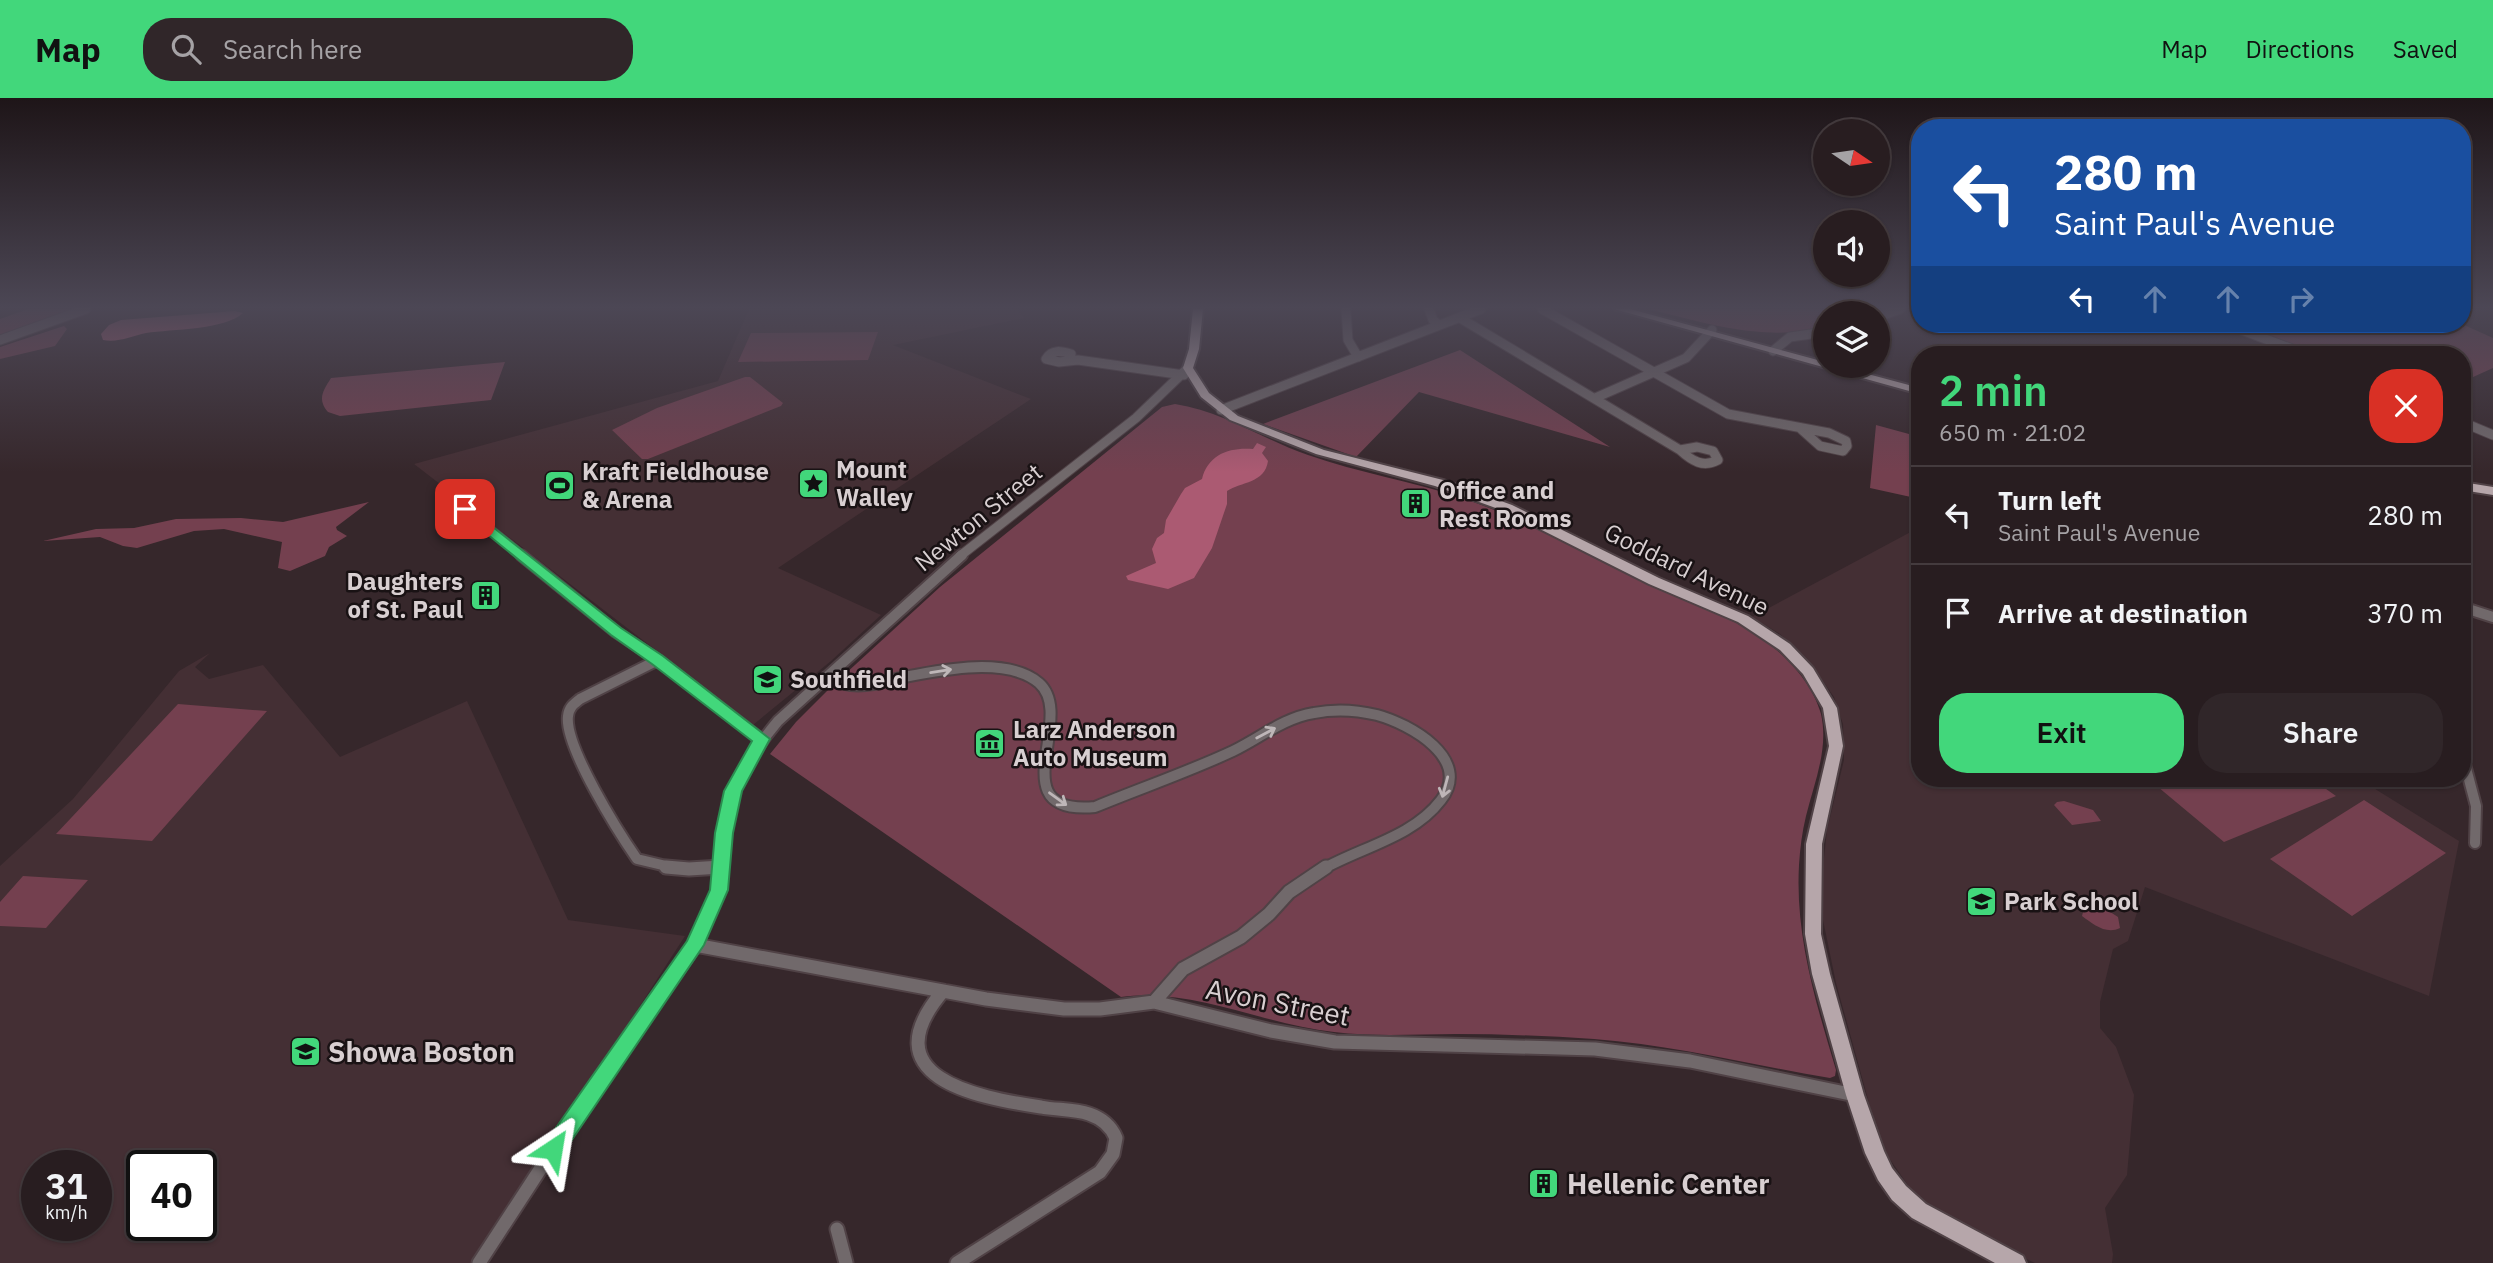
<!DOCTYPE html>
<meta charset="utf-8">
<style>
:root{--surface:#281d20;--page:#302629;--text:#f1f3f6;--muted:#a5a2a5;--line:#443b3e;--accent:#42d77b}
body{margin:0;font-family:"IBM Plex Sans",sans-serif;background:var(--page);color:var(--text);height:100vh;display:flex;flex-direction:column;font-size:26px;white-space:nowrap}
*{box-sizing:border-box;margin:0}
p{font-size:23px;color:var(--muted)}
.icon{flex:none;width:38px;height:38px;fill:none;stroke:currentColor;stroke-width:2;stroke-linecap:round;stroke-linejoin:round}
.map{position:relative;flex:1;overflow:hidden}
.sheet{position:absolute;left:1911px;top:248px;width:560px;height:441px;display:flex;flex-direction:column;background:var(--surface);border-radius:28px;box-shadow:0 2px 5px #0004,0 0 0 2px var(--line)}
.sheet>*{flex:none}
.banner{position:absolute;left:1911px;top:21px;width:560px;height:214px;border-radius:28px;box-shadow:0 2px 5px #0004,0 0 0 2px var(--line);background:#1a4fa0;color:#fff;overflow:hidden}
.needle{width:46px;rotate:103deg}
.controls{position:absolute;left:1813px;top:21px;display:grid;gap:14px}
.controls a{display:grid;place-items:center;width:77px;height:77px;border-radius:50%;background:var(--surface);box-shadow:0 2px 5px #0004,0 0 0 2px var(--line);font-size:35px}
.speed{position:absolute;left:21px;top:1052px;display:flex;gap:14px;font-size:35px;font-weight:700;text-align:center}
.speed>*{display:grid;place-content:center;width:91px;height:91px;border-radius:50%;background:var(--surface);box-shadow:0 2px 5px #0004,0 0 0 2px var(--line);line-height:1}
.speed small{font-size:18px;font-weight:400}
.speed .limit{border:4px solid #111;border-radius:10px;background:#fff;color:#111}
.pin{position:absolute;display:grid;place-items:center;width:60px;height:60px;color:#fff;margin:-30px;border-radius:14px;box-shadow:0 4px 10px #0006}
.me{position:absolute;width:77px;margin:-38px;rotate:33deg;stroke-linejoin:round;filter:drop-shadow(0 0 5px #0008)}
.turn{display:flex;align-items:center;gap:24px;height:147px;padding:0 28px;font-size:32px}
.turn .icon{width:91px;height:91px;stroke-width:2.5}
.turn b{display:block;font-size:49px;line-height:60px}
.lanes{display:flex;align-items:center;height:66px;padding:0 28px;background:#0003;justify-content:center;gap:35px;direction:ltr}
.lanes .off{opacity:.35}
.round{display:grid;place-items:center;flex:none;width:74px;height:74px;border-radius:28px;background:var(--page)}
.overview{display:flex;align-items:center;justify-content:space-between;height:119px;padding:0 28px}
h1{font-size:42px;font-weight:600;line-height:52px;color:var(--accent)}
.primary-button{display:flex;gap:14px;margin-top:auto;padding:14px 28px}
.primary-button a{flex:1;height:80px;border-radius:28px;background:var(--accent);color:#111;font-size:28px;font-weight:600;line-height:80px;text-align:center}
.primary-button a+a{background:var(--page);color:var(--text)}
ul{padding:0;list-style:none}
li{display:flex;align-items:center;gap:21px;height:98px;padding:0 28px;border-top:2px solid var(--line)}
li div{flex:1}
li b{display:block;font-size:26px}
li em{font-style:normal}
header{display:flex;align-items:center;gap:42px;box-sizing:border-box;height:98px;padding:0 35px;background:var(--accent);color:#111}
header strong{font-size:33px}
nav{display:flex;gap:38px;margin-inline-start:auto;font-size:24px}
.search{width:490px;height:63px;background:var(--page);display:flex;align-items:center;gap:18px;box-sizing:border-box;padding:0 24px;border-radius:28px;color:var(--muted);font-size:26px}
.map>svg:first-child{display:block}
.built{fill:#442f34;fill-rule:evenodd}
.green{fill:#74404f}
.water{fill:#ab5a72}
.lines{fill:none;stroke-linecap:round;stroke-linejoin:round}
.minor-far2-casing{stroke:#504246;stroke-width:11}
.minor-far1-casing{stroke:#504246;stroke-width:14}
.minor-casing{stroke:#504246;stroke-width:17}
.major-casing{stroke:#504246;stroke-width:4}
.minor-far2{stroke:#71696b;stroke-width:9}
.minor-far1{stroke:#71696b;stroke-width:10}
.minor{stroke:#71696b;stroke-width:13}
.major{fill:#b6a6aa;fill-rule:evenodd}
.oneway{stroke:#beb6b8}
.route{fill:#42d77b;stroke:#2b8c50;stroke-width:2}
.labels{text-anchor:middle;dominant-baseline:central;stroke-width:5;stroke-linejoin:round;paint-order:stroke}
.poi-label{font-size:24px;font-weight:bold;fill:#d8cfd1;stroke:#191214;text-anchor:start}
.street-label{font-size:24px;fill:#d8cfd1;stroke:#191214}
.near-street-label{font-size:28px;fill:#d8cfd1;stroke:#191214}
.near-poi-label{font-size:28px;font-weight:bold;fill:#d8cfd1;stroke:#191214;text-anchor:start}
</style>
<header>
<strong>Map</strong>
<div class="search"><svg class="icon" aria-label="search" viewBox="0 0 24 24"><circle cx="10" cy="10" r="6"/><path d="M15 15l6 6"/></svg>Search here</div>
<nav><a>Map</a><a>Directions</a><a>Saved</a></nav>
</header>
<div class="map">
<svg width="2493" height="1165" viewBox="0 0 2493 1165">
<rect width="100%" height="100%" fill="#36272b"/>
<path class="built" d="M749,211h268l7,9 -131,27 138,54 -253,169 103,47 -50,46 -78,64 -339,-261 304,-83z
M1920,429v252h439l100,62 -30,155 -284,-109 -17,54 -15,8 -13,53v26l16,19 18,48 -7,80 -22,33 8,46 -1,9h-77l-29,-13 -69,-38 -21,-15 -29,-42 -13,-34 -38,-138 -14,-68 -1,-30 6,-55 17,-70 -1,-36 -9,-27 -23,-33 -31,-30 -28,-17z
M210,555l-15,14 14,12 54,-14 77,92 127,-56 101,219 117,16 -211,327h-474v-397l73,-67 106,-128zM37,1068h59v59h-59zM142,1068h59v59h-59z"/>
<path class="green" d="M28,211h45l-73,28v-18z
M1649,211h239l-15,4h-48v14c-61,15 -117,-3 -176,-18z
M2241,226h221l31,14v30l-31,14v-27h-142z
M64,228l3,3 -12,17 -55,13v-12z
M878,234l-10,28 -130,2 13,-29z
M1460,252l150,97 -191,-55 -63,65 -93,-33z
M505,264l-14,38 -151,16 -12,-4c-11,-13 -5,-21 3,-34z
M745,279h5l33,26 -2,3 -133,53h-6l-30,-29 45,-22z
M1175,306c47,7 89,36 133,51 51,18 104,26 154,43 61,20 117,54 175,81 42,20 90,34 128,62 24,17 48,44 56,73 8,35 -7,69 -15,102 -4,16 -6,33 -7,49 -4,71 17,138 37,205l-1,6 -5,2c-78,-13 -156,-33 -236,-39 -46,-3 -92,-5 -138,-5 -41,0 -81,3 -122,-2 -73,-8 -139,-44 -213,-35l-351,-243 26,-32 36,-36 108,-99 222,-180z
M1876,327l44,12v62l-50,-11z
M369,404l-33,25 1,3 10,6 -18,11 -4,9 -35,15 -12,-3 4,-26 -58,-13 -30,2 -57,17 -14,-2 -23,-9 -57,4 53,-12 38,-1 42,-9 65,-1 42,4z
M178,606l89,7 -115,130 -96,-7z
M2179,681h133l24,17 -112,46 -66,-55z
M2364,702l82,53 -94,63 -82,-57z
M2064,703l29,9 8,11 -29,4 -18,-20 3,-3z
M23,778l65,4 -42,48 -46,-2v-24z
M2084,810h20l14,9 2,11c-14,7 -27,-4 -38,-12z"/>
<path class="water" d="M235,213l8,2c-18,17 -71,16 -97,20 -14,3 -28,10 -43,7l-2,-6 8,-9 12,-5z
M1257,345l9,4 -4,6 6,8c-3,22 -27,21 -41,30v13l-15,44 -18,30 -26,11 -40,-9 -2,-4 30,-13 -4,-14 5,-11 7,-5 2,-13 15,-26 4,-6 17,-9c6,-25 28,-32 51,-30z"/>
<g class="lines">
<defs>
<path id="minor-far2" d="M1346,211l2,31 10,17
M1429,211l4,11 5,4
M1542,211l186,105 101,19 17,8 1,5 -4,5 -23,-5 -19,-17
M1878,219l22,-8
M1460,220l220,132
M2226,226l82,31
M0,242l86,-31
M1773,253l17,-14 35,-5
M1070,261l1,-5c-10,-3 -19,-5 -25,5l13,3 19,-2 106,15
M1595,300l91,-40 26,-28
M1221,312l260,-101
M2462,324l31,13
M1697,349l16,4 5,9c-15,8 -26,1 -38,-10z
M465,411l58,47
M960,458l176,-138 52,-50"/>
<path id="minor-far1" d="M521,457l95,77 42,28 103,79
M2462,509l31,10
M658,562l-78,39c-6,5 -11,8 -12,17 -4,30 51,117 69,143l42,10
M826,579c8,3 17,7 25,8 18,2 36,-4 53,-8 36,-7 104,-21 135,6 39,34 -41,133 56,124 46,-19 93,-35 138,-56 27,-13 50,-33 81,-38 20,-4 42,-3 63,2 33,9 96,44 64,85 -28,37 -79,47 -118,69
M2462,655l14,53 -1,37
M707,771l14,-2
M721,771c6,-65 14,-97 57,-148l184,-166"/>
<path id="minor" d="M666,769l23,2 32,-2
M695,847l291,54 78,10h36l54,-7 117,29 64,11 260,7 95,12 165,34
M943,893c-73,86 31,106 98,116 15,3 33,2 48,7 12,4 22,12 27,24l-3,16 -13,18 -143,91
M1154,904l29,-33 58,-32 28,-23 20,-22 37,-25
M837,1131l9,34
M479,1165l90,-138 126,-180 24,-55 2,-23"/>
<path id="major" d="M1193,211h10l-4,40 -6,19 16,25 29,23 86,34 119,30 69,25 147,73 89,38 42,28 23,24 24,40 6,38 -21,98 -1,90 9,40 34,121 20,56 8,17 14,18 20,18 97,52 3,7h-31l-83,-45 -20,-18 -14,-20 -13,-27 -19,-58 -34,-121 -7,-40 1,-90 23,-98 -6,-38 -20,-34 -23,-24 -42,-28 -89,-38 -145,-73 -69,-25 -119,-32 -86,-34 -29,-23 -18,-29 6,-19z
M1614,211h16l195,53v4h13l82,22v6z
M2462,384l31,5v8l-31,-5z"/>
</defs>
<use href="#minor-far2" class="minor-far2-casing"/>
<use href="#minor-far1" class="minor-far1-casing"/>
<use href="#minor" class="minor-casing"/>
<use href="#major" class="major-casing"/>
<use href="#minor-far2" class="minor-far2"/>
<use href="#minor-far1" class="minor-far1"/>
<use href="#minor" class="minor"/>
<use href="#major" class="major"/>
</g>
<defs><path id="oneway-shaft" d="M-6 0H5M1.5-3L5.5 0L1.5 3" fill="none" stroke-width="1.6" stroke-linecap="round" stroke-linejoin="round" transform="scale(1.75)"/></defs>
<g class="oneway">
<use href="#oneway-shaft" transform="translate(941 573) rotate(-9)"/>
<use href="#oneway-shaft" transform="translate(1266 635) rotate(-28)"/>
<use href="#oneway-shaft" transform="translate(1445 689) rotate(105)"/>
<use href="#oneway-shaft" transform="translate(1058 701) rotate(36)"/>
</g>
<linearGradient id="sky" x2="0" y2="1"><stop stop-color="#1e1518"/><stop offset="0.56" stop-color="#4c4755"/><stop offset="1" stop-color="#4c4755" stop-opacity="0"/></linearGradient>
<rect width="2493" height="374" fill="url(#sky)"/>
<path class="route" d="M465,407l156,123 42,28 107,83 -28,52 -9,42 -5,57 -24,55 -143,211 -8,3 -7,-3 -4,-7 4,-7 141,-201 23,-51 5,-57 9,-42 28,-50 -100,-77 -41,-29 -151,-123v-6z"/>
<defs>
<symbol id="sight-square" viewBox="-11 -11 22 22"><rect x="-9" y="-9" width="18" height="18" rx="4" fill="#42d77b" stroke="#191214"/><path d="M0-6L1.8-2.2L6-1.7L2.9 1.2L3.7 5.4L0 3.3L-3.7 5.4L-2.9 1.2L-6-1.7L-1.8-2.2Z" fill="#111"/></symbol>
<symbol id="stadium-square" viewBox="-11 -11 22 22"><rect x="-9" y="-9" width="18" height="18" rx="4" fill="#42d77b" stroke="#191214"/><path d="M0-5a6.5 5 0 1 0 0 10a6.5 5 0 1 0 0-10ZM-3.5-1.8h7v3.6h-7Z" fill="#111"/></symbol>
<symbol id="building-square" viewBox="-11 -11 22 22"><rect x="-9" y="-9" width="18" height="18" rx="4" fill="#42d77b" stroke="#191214"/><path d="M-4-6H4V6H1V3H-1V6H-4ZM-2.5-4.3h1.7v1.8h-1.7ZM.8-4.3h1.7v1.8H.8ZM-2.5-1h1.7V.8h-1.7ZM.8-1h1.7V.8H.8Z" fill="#111"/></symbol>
<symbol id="school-square" viewBox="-11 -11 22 22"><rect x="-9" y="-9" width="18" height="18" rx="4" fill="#42d77b" stroke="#191214"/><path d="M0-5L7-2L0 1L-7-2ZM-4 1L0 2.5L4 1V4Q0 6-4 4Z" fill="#111"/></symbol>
<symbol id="museum-square" viewBox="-11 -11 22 22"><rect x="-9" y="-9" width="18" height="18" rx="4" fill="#42d77b" stroke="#191214"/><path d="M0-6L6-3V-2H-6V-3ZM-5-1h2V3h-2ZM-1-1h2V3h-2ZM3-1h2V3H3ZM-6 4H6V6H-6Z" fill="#111"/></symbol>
</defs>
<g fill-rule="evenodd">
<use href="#sight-square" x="796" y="368" width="35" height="35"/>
<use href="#stadium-square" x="542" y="370" width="35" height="35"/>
<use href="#building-square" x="1398" y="388" width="35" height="35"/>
<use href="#building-square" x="468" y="480" width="35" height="35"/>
<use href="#school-square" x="750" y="564" width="35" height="35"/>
<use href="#museum-square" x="972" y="628" width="35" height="35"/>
<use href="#school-square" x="1964" y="786" width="35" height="35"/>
<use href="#school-square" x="288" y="936" width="35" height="35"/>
<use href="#building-square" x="1526" y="1068" width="35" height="35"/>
</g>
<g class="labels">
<g class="poi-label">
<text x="836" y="371">Mount<tspan x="836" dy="28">Walley</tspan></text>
<text x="582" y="373">Kraft Fieldhouse<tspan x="582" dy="28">&amp; Arena</tspan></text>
<text x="1439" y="392">Office and<tspan x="1439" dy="28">Rest Rooms</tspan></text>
<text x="463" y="483" text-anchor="end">Daughters<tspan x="463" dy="28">of St. Paul</tspan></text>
<text x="790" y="581">Southfield</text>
<text x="1013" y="631">Larz Anderson<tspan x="1013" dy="28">Auto Museum</tspan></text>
<text x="2004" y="803">Park School</text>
</g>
<g class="street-label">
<text transform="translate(978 419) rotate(-39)">Newton Street</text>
<text transform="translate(1687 471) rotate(26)">Goddard Avenue</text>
</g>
<g class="near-street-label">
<text transform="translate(1278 904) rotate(11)">Avon Street</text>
</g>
<g class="near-poi-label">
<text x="328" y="953">Showa Boston</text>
<text x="1567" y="1085">Hellenic Center</text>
</g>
</g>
</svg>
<div class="controls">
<a><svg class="needle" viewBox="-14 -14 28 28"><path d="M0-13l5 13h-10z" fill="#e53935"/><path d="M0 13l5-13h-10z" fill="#a5a2a5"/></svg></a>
<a><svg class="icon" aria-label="sound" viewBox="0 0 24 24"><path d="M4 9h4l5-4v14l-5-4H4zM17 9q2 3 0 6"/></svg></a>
<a><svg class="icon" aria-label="layers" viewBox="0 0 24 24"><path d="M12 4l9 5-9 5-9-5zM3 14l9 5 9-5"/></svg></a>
</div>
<div class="speed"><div>31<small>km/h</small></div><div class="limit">40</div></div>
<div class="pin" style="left:465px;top:411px;background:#d93025"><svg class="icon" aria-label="arrive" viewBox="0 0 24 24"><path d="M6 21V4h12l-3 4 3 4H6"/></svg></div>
<svg class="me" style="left:553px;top:1051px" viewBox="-20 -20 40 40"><path d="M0-17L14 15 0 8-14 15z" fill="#42d77b" stroke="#fff" stroke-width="4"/></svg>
<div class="banner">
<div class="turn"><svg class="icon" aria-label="left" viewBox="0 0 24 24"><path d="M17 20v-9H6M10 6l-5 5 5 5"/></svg><div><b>280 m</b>Saint Paul's Avenue</div></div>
<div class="lanes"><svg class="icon" aria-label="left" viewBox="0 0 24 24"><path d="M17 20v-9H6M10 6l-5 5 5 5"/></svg><svg class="icon off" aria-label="ahead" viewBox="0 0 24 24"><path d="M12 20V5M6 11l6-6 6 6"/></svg><svg class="icon off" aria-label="ahead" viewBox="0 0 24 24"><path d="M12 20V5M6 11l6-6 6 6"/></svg><svg class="icon off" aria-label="right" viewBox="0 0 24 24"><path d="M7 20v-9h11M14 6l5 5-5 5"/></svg></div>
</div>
<section class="sheet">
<div class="overview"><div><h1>2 min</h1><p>650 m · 21:02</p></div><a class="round" style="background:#d93025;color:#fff"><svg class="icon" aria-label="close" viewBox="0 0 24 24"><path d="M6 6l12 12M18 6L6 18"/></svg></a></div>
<ul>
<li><svg class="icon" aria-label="left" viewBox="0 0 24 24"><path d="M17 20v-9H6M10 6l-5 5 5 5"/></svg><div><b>Turn left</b><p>Saint Paul's Avenue</p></div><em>280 m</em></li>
<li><svg class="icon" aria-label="arrive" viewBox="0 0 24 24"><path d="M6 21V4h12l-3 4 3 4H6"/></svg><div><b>Arrive at destination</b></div><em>370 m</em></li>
</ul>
<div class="primary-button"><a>Exit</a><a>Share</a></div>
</section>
</div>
